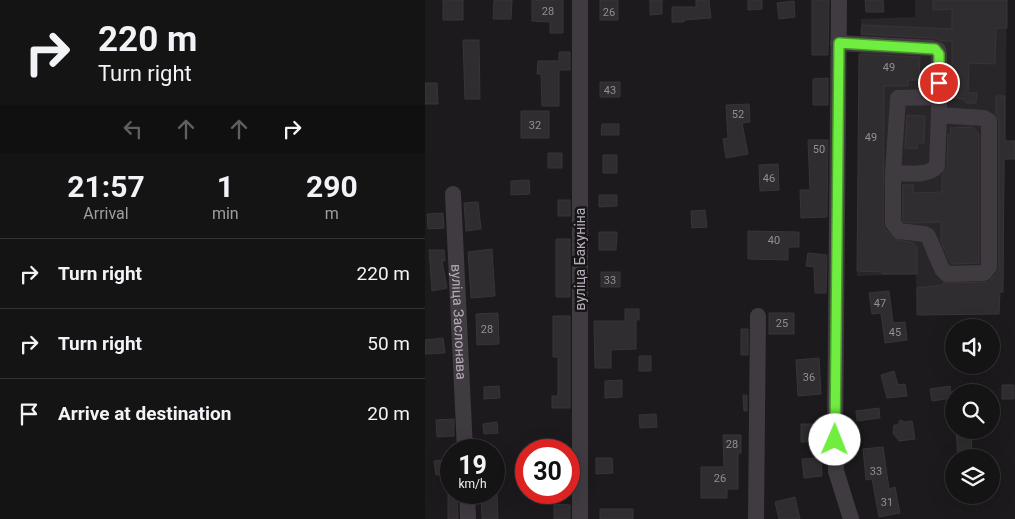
<!DOCTYPE html>
<meta charset="utf-8">
<style>
:root{--surface:#151415;--page:#222122;--text:#f1f3f6;--muted:#9d9ea0;--line:#343334}
body{margin:0;font-family:Roboto,sans-serif;background:var(--page);color:var(--text);height:100vh;display:flex;flex-direction:column;font-size:19px;white-space:nowrap}
*{box-sizing:border-box;margin:0}
p{font-size:16px;color:var(--muted)}
.icon{flex:none;width:28px;height:28px;fill:none;stroke:currentColor;stroke-width:2;stroke-linecap:round;stroke-linejoin:round}
.map{position:relative;flex:1;overflow:hidden}
.details{display:flex;flex-direction:column;background:var(--surface);width:425px}
.details>*{flex:none}
.top-card{background:#151415;color:var(--text);overflow:hidden}
.controls{position:absolute;left:520px;top:319px;display:grid;gap:10px}
.controls a{display:grid;place-items:center;width:55px;height:55px;border-radius:50%;background:var(--surface);box-shadow:0 5px 20px #0002,0 0 0 1px var(--line);font-size:25px}
.speed{position:absolute;left:15px;top:439px;display:flex;gap:10px;font-size:25px;font-weight:700;text-align:center}
.speed>*{display:grid;place-content:center;width:65px;height:65px;border-radius:50%;background:var(--surface);box-shadow:0 5px 20px #0002,0 0 0 1px var(--line);line-height:1}
.speed small{font-size:12px;font-weight:400}
.speed .limit{border:8px solid #d22;background:#fff;color:#111}
.pin{position:absolute;display:grid;place-items:center;width:42px;height:42px;color:#fff;margin:-21px;border:2px solid #fff;border-radius:50%;box-shadow:0 1px 5px #0007}
.me{position:absolute;width:55px;margin:-28px;rotate:1deg;stroke-linejoin:round;filter:drop-shadow(0 0 4px #0008)}
.turn{display:flex;align-items:center;gap:18px;height:105px;padding:0 15px;font-size:22px}
.turn .icon{width:65px;height:65px;stroke-width:2.5}
.turn b{display:block;font-size:35px;line-height:42px}
.lanes{display:flex;align-items:center;height:48px;padding:0 15px;background:#0003;justify-content:center;gap:25px;direction:ltr}
.lanes .off{opacity:.35}
.eta{display:flex;justify-content:space-evenly;align-items:center;height:85px;text-align:center}
.eta b{font-size:30px;font-weight:700;line-height:35px}
ul{padding:0;list-style:none}
li{display:flex;align-items:center;gap:15px;height:70px;padding:0 15px;border-top:1px solid var(--line)}
li div{flex:1}
li b{display:block;font-size:19px}
li em{font-style:normal}
main{display:flex;flex:1;min-height:0}
.map>svg:first-child{display:block}
.built{fill:#292629}
.building{fill:#302d30;stroke:#383438}
.lines{fill:none;stroke-linecap:round;stroke-linejoin:round}
.minor{stroke:#403b41;stroke-width:16}
.route-casing{stroke:#499a2a;stroke-width:12}
.route{stroke:#70ed41;stroke-width:9}
.labels{text-anchor:middle;dominant-baseline:central;stroke-width:5;stroke-linejoin:round;paint-order:stroke}
.number-label{font-size:11px;fill:#958c98}
.street-label{font-size:14px;fill:#b8adbb;stroke:#171517}
</style>
<main>
<section class="details">
<div class="top-card">
<div class="turn"><svg class="icon" aria-label="right" viewBox="0 0 24 24"><path d="M7 20v-9h11M14 6l5 5-5 5"/></svg><div><b>220 m</b>Turn right</div></div>
<div class="lanes"><svg class="icon off" aria-label="left" viewBox="0 0 24 24"><path d="M17 20v-9H6M10 6l-5 5 5 5"/></svg><svg class="icon off" aria-label="ahead" viewBox="0 0 24 24"><path d="M12 20V5M6 11l6-6 6 6"/></svg><svg class="icon off" aria-label="ahead" viewBox="0 0 24 24"><path d="M12 20V5M6 11l6-6 6 6"/></svg><svg class="icon" aria-label="right" viewBox="0 0 24 24"><path d="M7 20v-9h11M14 6l5 5-5 5"/></svg></div>
</div>
<div class="eta">
<div><b>21:57</b><p>Arrival</p></div>
<div><b>1</b><p>min</p></div>
<div><b>290</b><p>m</p></div>
</div>
<ul>
<li><svg class="icon" aria-label="right" viewBox="0 0 24 24"><path d="M7 20v-9h11M14 6l5 5-5 5"/></svg><div><b>Turn right</b></div><em>220 m</em></li>
<li><svg class="icon" aria-label="right" viewBox="0 0 24 24"><path d="M7 20v-9h11M14 6l5 5-5 5"/></svg><div><b>Turn right</b></div><em>50 m</em></li>
<li><svg class="icon" aria-label="arrive" viewBox="0 0 24 24"><path d="M6 21V4h12l-3 4 3 4H6"/></svg><div><b>Arrive at destination</b></div><em>20 m</em></li>
</ul>
</section>
<div class="map">
<svg width="590" height="519" viewBox="0 0 590 519">
<rect width="100%" height="100%" fill="#1c1a1c"/>
<path class="built" d="M490,0h92l-4,292h-3l-1,22 -82,1 -1,-41 -59,2 4,-257 54,-2z"/>
<path class="building" d="M18,0h20v20h-20z
M69,0h18l-1,19h-18z
M107,0h31v33h-13v-11l-18,-1z
M175,0h18v20h-18z
M225,0h12v14l-12,1z
M271,0h13l2,18 -27,2v2h-12v-15h24z
M323,0h14v9l-14,1z
M387,0h17l-1,55h-16z
M440,0h18l1,12h-18z
M508,0h74v28h-11l-1,36 -26,-1 -1,30h9l-1,10h-10l-2,-4 -12,-1v-57h-10l-9,-3 -72,-4 1,-9 90,4v-20l-19,1z
M369,1l1,16 -16,2 -2,-16z
M38,40h16l1,59h-15z
M134,52h11v18h-11v36h-17l-1,-32h-4l1,-13h21z
M434,54l61,3 -1,23h-11v6h-24v10l-1,128 2,5 9,10 20,4v4l3,-1v28h-35v-2l-25,-1z
M403,78v27h-15v-26z
M175,82h20v15h-20z
M0,83h12l1,21h-13z
M571,96h9v45h10v18h-11l-1,133h-3l-1,22 -82,1v-27l26,-3v-2l45,-1 9,-9 2,-5v-147l-3,-7z
M324,104l1,18 -8,1 6,31 -22,4 -3,-19 5,-1 -2,-33z
M96,111h28v27h-28z
M482,115l18,1 -1,27h-6l-1,6 -12,-1z
M177,124h17v11h-18z
M547,127l7,7v129l-28,1 -10,-22v-20l-26,1 -11,-1 -1,-2v-35h10v8l29,-1v-17l5,-8 1,-33h3l-1,-6z
M383,140h20l-1,77 -26,1 -1,-28h10z
M123,153h14v15h-14z
M178,155h14v18h-14z
M353,164l1,26 -19,1 -1,-26z
M104,180l1,14 -19,1v-14z
M174,195h18v11l-18,1z
M133,200h12v16h-12z
M53,202l3,27 -15,2 -2,-28z
M280,210l2,17 -15,1 -1,-17z
M18,213l1,15 -16,1 -1,-15z
M323,231l51,1v15h-11v13l-40,-1z
M174,232h18l-1,18h-17z
M131,239h14v58h-14z
M67,249l3,47 -24,2 -3,-46z
M4,250h15l1,11h-3l5,27 -15,3z
M383,253l19,2 -1,38h-11l-1,-26 -8,-1z
M176,272h19v15h-19z
M464,291l4,32 12,-1 2,18 -22,3 -4,-30 -9,1 -3,-21z
M200,309h14v11h-3v29l-25,1v18h-16l-1,-47h31z
M73,313l1,31 -22,1 -1,-31z
M344,313h25v21h-25z
M128,316h17v92h-18v-12h6v-39h-5z
M316,329h7v26h-7z
M18,338l2,15 -20,1v-14z
M214,356h12v15h-12z
M394,358l2,36 -23,2 -2,-36z
M469,371l4,14 7,-1 2,12 -20,2 -6,-23z
M197,380v17l-17,1v-17z
M577,385h12v14h-12z
M74,386l1,12 -16,1v-12z
M525,386l2,12 -20,3 -2,-12z
M318,395h4v16h-3z
M454,408l1,10 -23,3 -1,-10z
M231,414l1,13 -17,1 -1,-13z
M29,419v17l-17,1 -1,-17z
M475,420l5,2 7,-1 3,18 -16,2 -6,-8 1,-8h4z
M72,422l1,11 -14,1 -1,-10z
M376,424h18v18h-18z
M531,430h15l1,28h-14z
M298,435h18v18h-3v36h-11v9h-26v-31h23z
M458,447l6,42 6,-2 5,26 -21,4 -7,-38 -6,1 -3,-31z
M171,458h16l1,15 -17,1z
M396,458l1,18 -18,2 -2,-19z
M26,459v15l-15,1 -2,-14z
M23,492h9l1,27h-10z
M72,494l1,25h-16l-1,-24z
M370,497l5,22h-21l-4,-17z
M129,504l16,1v14h-16z
M175,509h33v10h-33z"/>
<g class="lines">
<g class="minor">
<path d="M155,0v519"/>
<path d="M414,0l-4,440 1,31 15,48"/>
<path d="M413,43l94,5 6,2 1,4v61l-2,51c-9,11 -32,7 -44,7v50l6,8 25,3 4,2 14,33 5,5 37,-1 5,-6v-146l-5,-3 -45,-3"/>
<path d="M468,173l5,-75 41,-1"/>
<path id="s1" d="M28,194l12,256"/>
<path d="M42,492l1,27"/>
<path d="M331,519l2,-203"/>
</g>
</g>
<g class="lines">
<defs>
<path id="route" d="M410,440l4,-397 96,6 4,5v29"/>
</defs>
<use href="#route" class="route-casing"/>
<use href="#route" class="route"/>
</g>
<g class="labels">
<g class="number-label">
<text x="123" y="11">28</text>
<text x="184" y="12">26</text>
<text x="464" y="67">49</text>
<text x="185" y="90">43</text>
<text x="313" y="114">52</text>
<text x="110" y="125">32</text>
<text x="446" y="137">49</text>
<text x="394" y="149">50</text>
<text x="344" y="178">46</text>
<text x="349" y="240">40</text>
<text x="185" y="280">33</text>
<text x="455" y="303">47</text>
<text x="357" y="323">25</text>
<text x="62" y="329">28</text>
<text x="470" y="332">45</text>
<text x="384" y="377">36</text>
<text x="307" y="444">28</text>
<text x="451" y="471">33</text>
<text x="295" y="478">26</text>
<text x="462" y="502">31</text>
</g>
<g class="street-label">
<text transform="translate(155 259) rotate(-90)">вуліца Бакуніна</text>
<text stroke="none"><textPath href="#s1" startOffset="128">вуліца Заслонава</textPath></text>
</g>
</g>
</svg>
<div class="controls">
<a><svg class="icon" aria-label="sound" viewBox="0 0 24 24"><path d="M4 9h4l5-4v14l-5-4H4zM17 9q2 3 0 6"/></svg></a>
<a><svg class="icon" aria-label="search" viewBox="0 0 24 24"><circle cx="10" cy="10" r="6"/><path d="M15 15l6 6"/></svg></a>
<a><svg class="icon" aria-label="layers" viewBox="0 0 24 24"><path d="M12 4l9 5-9 5-9-5zM3 14l9 5 9-5"/></svg></a>
</div>
<div class="speed"><div>19<small>km/h</small></div><div class="limit">30</div></div>
<div class="pin" style="left:514px;top:83px;background:#d93025"><svg class="icon" aria-label="arrive" viewBox="0 0 24 24"><path d="M6 21V4h12l-3 4 3 4H6"/></svg></div>
<svg class="me" style="left:410px;top:440px" viewBox="-20 -20 40 40"><circle r="19" fill="#fff"/><path d="M0-13L10 11 0 6-10 11z" fill="#70ed41"/></svg>
</div>
</main>
